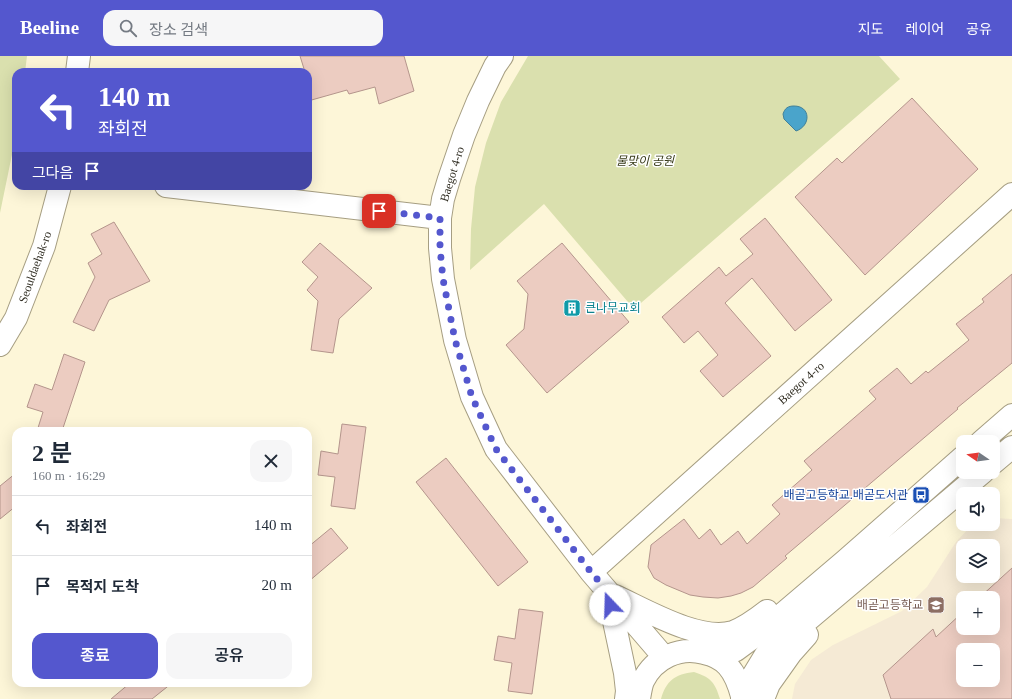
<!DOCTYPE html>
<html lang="ko">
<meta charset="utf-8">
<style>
:root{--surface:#fff;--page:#f6f6f7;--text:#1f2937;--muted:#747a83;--line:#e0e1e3;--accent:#5457ce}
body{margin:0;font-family:"Times New Roman","Noto Sans KR",serif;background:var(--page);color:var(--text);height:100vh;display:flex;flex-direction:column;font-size:15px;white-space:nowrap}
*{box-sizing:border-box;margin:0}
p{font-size:13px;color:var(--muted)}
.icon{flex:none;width:22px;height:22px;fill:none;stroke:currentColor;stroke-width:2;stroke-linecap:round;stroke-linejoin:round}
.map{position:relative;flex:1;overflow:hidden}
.details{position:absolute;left:12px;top:371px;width:300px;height:260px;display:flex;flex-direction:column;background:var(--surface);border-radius:12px;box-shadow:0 4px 16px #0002}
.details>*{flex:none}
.banner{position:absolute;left:12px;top:12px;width:300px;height:122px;border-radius:12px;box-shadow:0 4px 16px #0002;background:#5457ce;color:#fff;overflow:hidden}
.needle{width:26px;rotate:283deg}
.controls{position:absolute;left:956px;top:379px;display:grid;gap:8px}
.controls a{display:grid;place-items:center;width:44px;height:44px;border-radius:8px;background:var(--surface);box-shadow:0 4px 16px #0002;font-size:20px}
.pin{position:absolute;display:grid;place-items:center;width:34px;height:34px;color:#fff;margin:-17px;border-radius:8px;box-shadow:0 2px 6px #0006}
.me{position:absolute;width:44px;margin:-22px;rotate:339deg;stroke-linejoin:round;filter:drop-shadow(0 0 3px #0008)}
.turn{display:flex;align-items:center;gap:14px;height:84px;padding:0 20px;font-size:18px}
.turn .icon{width:52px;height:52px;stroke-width:2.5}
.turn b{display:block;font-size:28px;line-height:34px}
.then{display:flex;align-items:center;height:38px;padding:0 20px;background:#0003;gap:8px;font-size:15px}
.round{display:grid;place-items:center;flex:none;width:42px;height:42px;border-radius:12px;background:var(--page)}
.overview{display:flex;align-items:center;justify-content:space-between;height:68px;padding:0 20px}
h1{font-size:24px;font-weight:600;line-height:30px}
.action{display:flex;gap:8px;margin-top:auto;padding:8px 20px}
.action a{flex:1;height:46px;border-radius:12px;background:var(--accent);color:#fff;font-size:16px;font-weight:600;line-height:46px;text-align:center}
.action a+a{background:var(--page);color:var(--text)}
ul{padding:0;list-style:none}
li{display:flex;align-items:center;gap:12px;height:60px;padding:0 20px;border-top:1px solid var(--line)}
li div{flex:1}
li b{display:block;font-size:15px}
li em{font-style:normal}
header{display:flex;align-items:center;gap:24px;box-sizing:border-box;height:56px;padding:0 20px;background:var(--accent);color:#fff}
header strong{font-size:19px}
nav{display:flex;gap:22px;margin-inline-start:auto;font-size:14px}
.search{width:280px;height:36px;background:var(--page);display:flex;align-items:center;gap:10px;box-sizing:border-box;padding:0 14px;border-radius:12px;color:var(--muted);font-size:15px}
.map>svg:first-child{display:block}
.education{fill:#f5ead5;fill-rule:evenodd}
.green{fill:#dae0ae}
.water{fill:#4aa4cb;stroke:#428199}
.building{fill:#ecccc1;stroke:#b4958c;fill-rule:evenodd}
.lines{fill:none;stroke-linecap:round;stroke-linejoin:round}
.secondary-casing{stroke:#a69e82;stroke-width:24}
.secondary{stroke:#fff;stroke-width:22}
.route{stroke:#5457ce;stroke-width:7;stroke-dasharray:0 12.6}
.labels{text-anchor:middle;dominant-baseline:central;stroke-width:3;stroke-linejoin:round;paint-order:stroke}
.park-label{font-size:12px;font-style:italic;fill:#363917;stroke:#fff}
.street-label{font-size:12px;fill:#312e23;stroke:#fff}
.culture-label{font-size:12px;fill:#0d838f;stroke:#fff;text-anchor:start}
.transit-label{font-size:12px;fill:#164399;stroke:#fff;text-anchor:end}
.education-label{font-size:12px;fill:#785e54;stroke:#fff;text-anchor:end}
</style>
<header>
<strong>Beeline</strong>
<div class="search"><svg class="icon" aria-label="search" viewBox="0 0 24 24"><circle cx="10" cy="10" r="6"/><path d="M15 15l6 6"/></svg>장소 검색</div>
<nav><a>지도</a><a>레이어</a><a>공유</a></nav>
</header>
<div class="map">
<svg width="1012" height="643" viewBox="0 0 1012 643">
<rect width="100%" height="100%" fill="#fdf6d8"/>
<path class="education" d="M993,462l19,1v180h-220l3,-15 16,-24 22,-15 69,-34 25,-24 29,-45 17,-18h20zM963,490h30v30h-30zM963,542h30v30h-30zM963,594h30v30h-30z"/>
<path class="green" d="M0,0h27l-2,16h-9v63l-16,78z
M528,0h351l21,23 -266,230 -90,-105 -74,66 1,-41 4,-42 11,-44 15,-41z
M694,616c16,5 21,10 26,27h-59c5,-18 14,-25 33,-27z"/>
<path class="water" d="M794,50c17,0 17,20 2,25l-12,-12 -1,-5c2,-6 5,-8 11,-8z"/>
<path class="building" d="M300,0h104l10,35 -35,13 -4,-17 -26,7 -2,-4 -39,11v-29h-3z
M912,42l66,71 -113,106 -70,-78 42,-39 5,5z
M765,162l67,82 -37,31 -43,-53 -27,25 46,53 -48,41 -23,-26 18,-16 -20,-24 -14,12 -22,-26 57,-50 7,9 27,-22 -13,-15z
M114,166l36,59 -41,19 -15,31 -21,-9 22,-45 -7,-14 14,-9 -11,-20z
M320,187l52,45 -33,31 -6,34 -22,-3 7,-49 -11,-11 11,-13 -16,-15z
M562,187l67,79 -82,71 -41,-48 18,-16 4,-35 -11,-13z
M1012,218v89l-55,45 1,1 -173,147 2,2 -34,29 -12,6 -10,3 -13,2 -15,-1 -13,-2 -24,-10 -12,-7 -6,-11 3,-22 33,-26 15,20 11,-10 11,16 17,-14 9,13 33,-30 -8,-9 40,-35 -8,-9 72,-62 -7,-8 28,-23 14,16 15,-13 2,2 41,-33 -13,-16 28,-22 -2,-3z
M64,298l21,8 -23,69h-25l6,-19 -16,-5 8,-23 17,6z
M342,368l24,3 -11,82 -24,-3 4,-29 -17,-2 3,-24 17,3z
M446,402l82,104 -30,24 -82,-104z
M16,417v33l-16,13v-33z
M331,472l17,20 -40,34v-35z
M1012,512v131h-121l-8,-24 50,-46 3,8 27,-25v16h30v-30h-14zM963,594h30v30h-30z
M519,553l24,3 -11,82 -24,-3 4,-28 -18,-3 4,-24 17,3z
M130,627h42l-20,16h-41z"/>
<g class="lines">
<defs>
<path id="secondary" d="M502,0l-7,10 -17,35 -14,34 -15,44 -6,20 -3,19v30l3,31 12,61 17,57 24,52 95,123 73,85
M77,16l2,-16
M166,130l274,32
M0,289l16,-27 28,-72 16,-60
M981,386l31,-27
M993,407l19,-16
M591,516l421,-378
M608,537l17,80 2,18 -1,8
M615,540c31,14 84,46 118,36 11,-4 25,-14 34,-21
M713,599h12l11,-5 30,-22 79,-67 118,-104
M742,640l9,-17 14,-23 218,-184
M639,643c1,-6 2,-13 4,-18 11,-23 37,-35 61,-28 9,2 18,6 24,13 8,9 11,19 14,30v3
M763,643l6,-15 22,-31 16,-18"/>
</defs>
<use href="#secondary" class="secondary-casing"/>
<use href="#secondary" class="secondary"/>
</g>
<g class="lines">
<path class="route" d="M379,155l61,7v30l3,31 12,61 17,57 24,52 95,123 17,20 2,13"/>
</g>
<defs>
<symbol id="building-square" viewBox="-11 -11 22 22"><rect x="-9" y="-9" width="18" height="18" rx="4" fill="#0f9aa8" stroke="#fff"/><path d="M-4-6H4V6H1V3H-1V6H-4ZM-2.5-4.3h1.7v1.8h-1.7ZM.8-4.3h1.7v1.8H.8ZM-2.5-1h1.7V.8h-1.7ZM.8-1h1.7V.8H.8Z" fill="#fff"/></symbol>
<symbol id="bus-square" viewBox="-11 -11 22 22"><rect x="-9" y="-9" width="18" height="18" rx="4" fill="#1a4fb4" stroke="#fff"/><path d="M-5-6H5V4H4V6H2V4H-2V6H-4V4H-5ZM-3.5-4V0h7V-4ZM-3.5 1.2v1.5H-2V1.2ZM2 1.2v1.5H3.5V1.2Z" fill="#fff"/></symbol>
<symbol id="school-square" viewBox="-11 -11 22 22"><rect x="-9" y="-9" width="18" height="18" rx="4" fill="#8d6e63" stroke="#fff"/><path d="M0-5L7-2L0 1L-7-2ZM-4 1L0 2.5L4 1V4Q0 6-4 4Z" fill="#fff"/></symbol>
</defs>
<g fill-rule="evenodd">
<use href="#building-square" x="562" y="242" width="20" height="20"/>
<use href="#bus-square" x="911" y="429" width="20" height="20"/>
<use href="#school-square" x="926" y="539" width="20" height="20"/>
</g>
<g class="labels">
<g class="park-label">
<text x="645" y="105">물맞이 공원</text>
</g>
<g class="street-label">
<text transform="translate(452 118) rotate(-73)">Baegot 4-ro</text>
<text transform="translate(35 211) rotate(-70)">Seouldaehak-ro</text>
<text transform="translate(801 327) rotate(-42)">Baegot 4-ro</text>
</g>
<g class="culture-label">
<text x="585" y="252">큰나무교회</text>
</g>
<g class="transit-label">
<text x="908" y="439">배곧고등학교.배곧도서관</text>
</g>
<g class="education-label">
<text x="923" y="549">배곧고등학교</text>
</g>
</g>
</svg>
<div class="controls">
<a><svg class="needle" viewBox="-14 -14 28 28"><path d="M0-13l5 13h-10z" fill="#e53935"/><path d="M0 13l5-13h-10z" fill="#747a83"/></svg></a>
<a><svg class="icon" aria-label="sound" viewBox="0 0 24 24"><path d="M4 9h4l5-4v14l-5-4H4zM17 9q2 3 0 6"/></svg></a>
<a><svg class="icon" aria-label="layers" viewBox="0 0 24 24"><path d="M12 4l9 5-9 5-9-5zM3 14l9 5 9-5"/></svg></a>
<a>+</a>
<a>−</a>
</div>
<div class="pin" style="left:379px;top:155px;background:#d93025"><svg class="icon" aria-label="arrive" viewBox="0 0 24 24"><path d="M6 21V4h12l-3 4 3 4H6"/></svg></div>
<svg class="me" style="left:610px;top:549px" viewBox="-20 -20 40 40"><circle r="19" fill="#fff"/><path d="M0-13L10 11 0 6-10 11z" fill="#5457ce"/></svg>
<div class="banner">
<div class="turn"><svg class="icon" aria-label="left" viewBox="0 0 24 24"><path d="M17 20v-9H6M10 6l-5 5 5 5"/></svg><div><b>140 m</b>좌회전</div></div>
<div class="then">그다음<svg class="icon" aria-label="arrive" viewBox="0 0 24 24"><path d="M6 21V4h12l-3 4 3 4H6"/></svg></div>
</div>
<section class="details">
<div class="overview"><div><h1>2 분</h1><p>160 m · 16:29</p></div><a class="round"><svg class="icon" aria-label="close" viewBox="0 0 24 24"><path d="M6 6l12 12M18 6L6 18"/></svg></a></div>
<ul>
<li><svg class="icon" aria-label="left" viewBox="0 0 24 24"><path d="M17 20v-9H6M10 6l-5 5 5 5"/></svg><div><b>좌회전</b></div><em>140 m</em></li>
<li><svg class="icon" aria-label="arrive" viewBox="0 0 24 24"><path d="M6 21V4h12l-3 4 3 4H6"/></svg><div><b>목적지 도착</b></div><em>20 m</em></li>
</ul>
<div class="action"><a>종료</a><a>공유</a></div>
</section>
</div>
